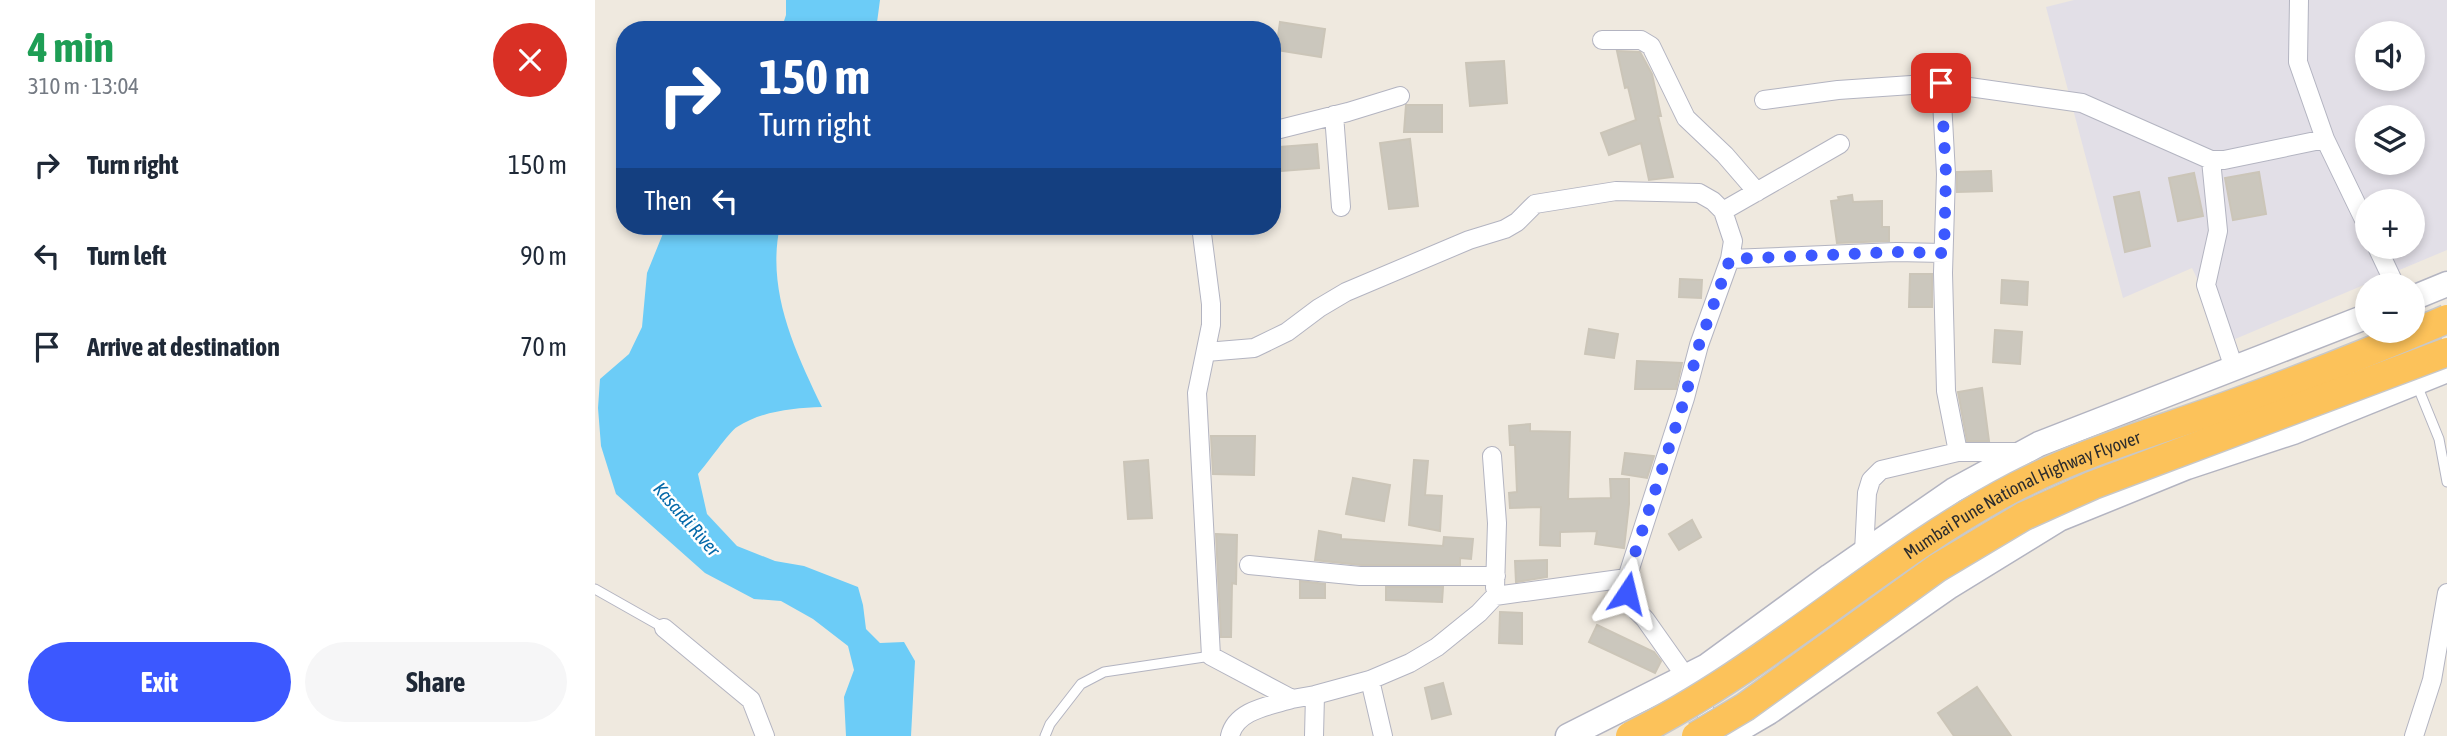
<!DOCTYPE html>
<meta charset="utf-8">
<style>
:root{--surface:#fff;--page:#f6f6f7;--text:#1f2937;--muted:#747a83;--accent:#3c58ff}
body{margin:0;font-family:"Asap Condensed",sans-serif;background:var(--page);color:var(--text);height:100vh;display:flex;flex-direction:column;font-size:26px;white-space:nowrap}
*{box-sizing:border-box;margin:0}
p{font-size:23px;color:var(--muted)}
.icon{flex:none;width:38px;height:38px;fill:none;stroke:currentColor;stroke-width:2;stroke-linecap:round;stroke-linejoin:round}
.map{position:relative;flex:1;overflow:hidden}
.side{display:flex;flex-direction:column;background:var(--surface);width:595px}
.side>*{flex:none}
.guide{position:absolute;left:21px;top:21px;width:665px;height:214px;border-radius:28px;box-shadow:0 4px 10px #0003;background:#1a4fa0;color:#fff;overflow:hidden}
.buttons{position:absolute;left:1760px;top:21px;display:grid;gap:14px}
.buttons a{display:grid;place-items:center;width:70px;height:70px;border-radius:50%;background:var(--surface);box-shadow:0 4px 10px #0003;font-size:35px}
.pin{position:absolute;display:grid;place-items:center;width:60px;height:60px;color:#fff;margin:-30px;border-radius:14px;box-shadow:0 4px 10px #0006}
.me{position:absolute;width:77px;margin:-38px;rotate:10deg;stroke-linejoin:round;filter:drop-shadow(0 0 5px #0008)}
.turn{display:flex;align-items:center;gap:24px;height:147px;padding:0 28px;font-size:32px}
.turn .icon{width:91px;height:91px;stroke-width:2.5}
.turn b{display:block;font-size:49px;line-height:60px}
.then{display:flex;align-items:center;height:66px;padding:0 28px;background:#0003;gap:14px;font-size:26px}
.round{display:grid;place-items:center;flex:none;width:74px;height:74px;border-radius:37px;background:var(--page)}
.head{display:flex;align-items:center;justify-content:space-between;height:119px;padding:0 28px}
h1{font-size:42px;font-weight:700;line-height:52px;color:#1e9e55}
.cta{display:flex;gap:14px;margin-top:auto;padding:14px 28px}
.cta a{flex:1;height:80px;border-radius:42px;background:var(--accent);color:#fff;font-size:28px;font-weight:700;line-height:80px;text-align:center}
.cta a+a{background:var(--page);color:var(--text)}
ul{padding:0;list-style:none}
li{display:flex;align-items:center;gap:21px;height:91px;padding:0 28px}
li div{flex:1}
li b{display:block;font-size:26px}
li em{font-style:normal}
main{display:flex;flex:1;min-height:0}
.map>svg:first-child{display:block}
.industrial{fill:#e2dfe7;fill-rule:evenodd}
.water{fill:#6cccf7}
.building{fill:#cbc7bd;stroke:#cbc5b8;stroke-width:2}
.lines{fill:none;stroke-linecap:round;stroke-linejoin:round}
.service-casing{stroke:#b3b4c1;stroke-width:11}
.minor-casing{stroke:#b3b4c1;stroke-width:20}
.secondary-casing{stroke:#b3b4c1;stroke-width:27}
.service{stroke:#fff;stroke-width:9}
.minor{stroke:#fff;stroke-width:18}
.secondary{stroke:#fff;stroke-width:24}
.trunk-bridge-casing{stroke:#c8c8c8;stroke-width:31;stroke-linecap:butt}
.trunk-bridge{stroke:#fcc25a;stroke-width:28}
.route{stroke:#3c58ff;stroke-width:12;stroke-dasharray:0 21.6}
.labels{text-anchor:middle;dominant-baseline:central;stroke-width:5;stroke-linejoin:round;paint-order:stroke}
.street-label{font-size:18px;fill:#2d2d2d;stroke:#fff}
.water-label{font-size:19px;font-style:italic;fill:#0469a9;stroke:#fff}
</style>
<main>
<section class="side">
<div class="head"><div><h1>4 min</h1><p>310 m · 13:04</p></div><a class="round" style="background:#d93025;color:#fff"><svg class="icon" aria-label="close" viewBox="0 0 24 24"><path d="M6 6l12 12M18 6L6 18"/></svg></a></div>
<ul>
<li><svg class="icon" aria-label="right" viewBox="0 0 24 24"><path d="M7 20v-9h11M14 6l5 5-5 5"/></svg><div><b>Turn right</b></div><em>150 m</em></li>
<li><svg class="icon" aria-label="left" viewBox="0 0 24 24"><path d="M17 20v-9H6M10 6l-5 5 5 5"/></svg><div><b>Turn left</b></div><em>90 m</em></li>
<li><svg class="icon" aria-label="arrive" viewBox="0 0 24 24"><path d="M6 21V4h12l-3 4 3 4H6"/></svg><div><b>Arrive at destination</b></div><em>70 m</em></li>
</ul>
<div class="cta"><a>Exit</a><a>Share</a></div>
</section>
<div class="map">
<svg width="1852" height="736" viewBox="0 0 1852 736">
<rect width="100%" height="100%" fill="#efe9df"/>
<path class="industrial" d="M1479,0h373v250l-219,92 -36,-74 -69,30 -77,-291zM1773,33h45v46h-45zM1773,117h45v46h-45zM1773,201h45v46h-45z"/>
<path class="water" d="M191,0h94l-4,30h-95l5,-15z
M71,226h114c-14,64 15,125 42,181 -29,1 -60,4 -85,20 -7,4 -31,38 -39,47l9,40 30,32 38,15 29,5 54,21 5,18 3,24 14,14 24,-1 11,19 -4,75h-65l-2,-39 10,-27 -6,-24 -35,-27 -32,-18 -27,-2 -49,-26 -89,-79 -15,-48 -3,-38 2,-29 29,-25 13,-27 5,-54z"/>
<path class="building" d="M685,22l45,7 -4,28 -45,-7z
M1022,51l23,1 12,22 9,42h-3l15,61 -24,3 -8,-37 -32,12 -8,-22 35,-13 -8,-33 -3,1z
M909,61l3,42 -37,3 -4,-43z
M811,105h36v27h-38z
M815,139l8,67 -29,3 -9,-66z
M722,144l2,24 -37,3 -2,-24z
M1396,171l1,20 -35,1v-20z
M1664,172l7,42 -33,6 -8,-42z
M1599,173l9,43 -25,5 -9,-43z
M1544,192l11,54 -25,6 -11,-55z
M1257,195l1,7 29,-1v26h7v14l-52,2 -6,-42 8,-1 -1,-3z
M1315,274h22v33h-23z
M1085,279l22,1 -1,18 -22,-1z
M1407,280l26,2 -1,23 -26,-2z
M994,329l29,5 -4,24 -29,-4z
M1400,330l27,2 -2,32 -27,-2z
M1042,361l45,2 -6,26h-41z
M1387,388l7,53h-22l-9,-49z
M935,424v7l40,1 -2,67 43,-1 -1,-19h19v25l-5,44 -29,-4 2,-13 -37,1v14l-20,-1 1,-38 -31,1 -1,-15 8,-1 -2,-47h-5l-1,-19z
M616,436h44l-1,39 -41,-1z
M1030,453l29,3 -7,22 -25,-4z
M553,460l4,58 -24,1 -4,-57z
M819,460l14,1 -3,34 17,1 -2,35 -31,-6z
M758,478l37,7 -6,36 -38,-7z
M1097,520l9,17 -22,13 -10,-16z
M724,531l22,4v4l102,7 1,-9 29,2 -2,20 -11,-1v7h-99l-46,-5z
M621,534l21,1 -1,49 -4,-1 -1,54h-10z
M952,560v17l-31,5 -1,-21z
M705,581l25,3v14h-25z
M791,587h57l-1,15 -56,-2z
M905,612l22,1v31l-23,-1z
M1002,625l57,27 7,9 -6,12 -66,-31z
M848,683l8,31 -19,5 -7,-31z
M1382,687l34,49h-57l-16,-23z"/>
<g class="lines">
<defs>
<path id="service" d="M1822,385l22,54 8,43
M0,589l69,39
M450,736l5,-12 31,-40 23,-12 107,-16"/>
<path id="minor" d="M1704,0l-1,62 27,77 43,89
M1007,40h39l10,6 35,72 39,37 32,37
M1346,83l5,91 -3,99 3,118 12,61
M1169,100l74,-10 103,-7 141,20 129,57h13l101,-21
M739,115l7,92
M677,131l76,-19 52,-16
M1616,160l7,71 -12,54 28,83
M1128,211l117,-67
M606,226l10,78v21l-14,68 14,263 81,43 23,-4 55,-15 40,-17 27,-16 42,-34 16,-17 132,-18
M1782,247l18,38
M1135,259l166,-7 47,1
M611,352l48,-4 33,-16 32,-24 27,-16 123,-52 36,-11 12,-7 18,-18 81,-13 83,2 14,8 10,10 10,30 -3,18 -31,86 -14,53 -58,180v15l7,15 11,11 41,58 31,56
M897,456l5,67 -2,65
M1269,552l3,-59 4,-13 10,-10 77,-18h63
M654,565l111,11h136
M69,628l87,72 14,36
M775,680l13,56
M635,736c6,-26 39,-30 62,-37
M719,736l1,-41
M1819,736l18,-56 15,-87"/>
<path id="secondary" d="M1818,298l34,-14
M973,736l139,-70 123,-90 124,-86 85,-46 329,-128
M1133,736l41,-24 181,-126 109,-67 128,-52 106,-35 154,-62"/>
</defs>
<use href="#service" class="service-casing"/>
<use href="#minor" class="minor-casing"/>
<use href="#secondary" class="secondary-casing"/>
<use href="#service" class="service"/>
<use href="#minor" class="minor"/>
<use href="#secondary" class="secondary"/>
<defs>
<g id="trunk-bridge">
<path id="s1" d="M1035,736c139,-68 250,-179 387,-250 70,-36 145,-56 218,-83 71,-26 142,-54 212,-84"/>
<path d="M1101,736l49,-29 192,-139 87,-52 69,-31 354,-133"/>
</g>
</defs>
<use href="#trunk-bridge" class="trunk-bridge-casing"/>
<use href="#trunk-bridge" class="trunk-bridge"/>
</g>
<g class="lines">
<path class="route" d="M1032,593v-15l58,-180 14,-53 31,-86 166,-7 48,1 2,-79 -5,-91"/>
</g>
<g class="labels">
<g class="street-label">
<text stroke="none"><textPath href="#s1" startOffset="462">Mumbai Pune National Highway Flyover</textPath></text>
</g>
<g class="water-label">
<text transform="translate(92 519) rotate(49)">Kasardi River</text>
</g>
</g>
</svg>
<div class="buttons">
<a><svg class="icon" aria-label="sound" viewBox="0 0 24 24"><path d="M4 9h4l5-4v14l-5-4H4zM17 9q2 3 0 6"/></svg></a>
<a><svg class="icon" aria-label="layers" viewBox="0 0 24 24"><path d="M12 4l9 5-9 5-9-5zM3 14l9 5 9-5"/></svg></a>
<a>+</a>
<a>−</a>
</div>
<div class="pin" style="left:1346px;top:83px;background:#d93025"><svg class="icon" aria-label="arrive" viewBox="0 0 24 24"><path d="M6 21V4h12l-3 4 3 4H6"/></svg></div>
<svg class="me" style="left:1032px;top:593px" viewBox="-20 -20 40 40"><path d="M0-17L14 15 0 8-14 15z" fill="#3c58ff" stroke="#fff" stroke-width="4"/></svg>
<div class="guide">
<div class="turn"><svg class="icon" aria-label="right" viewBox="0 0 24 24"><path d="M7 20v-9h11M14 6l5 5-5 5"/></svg><div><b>150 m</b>Turn right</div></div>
<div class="then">Then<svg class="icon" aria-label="left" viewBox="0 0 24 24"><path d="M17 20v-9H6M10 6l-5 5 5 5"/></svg></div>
</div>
</div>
</main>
